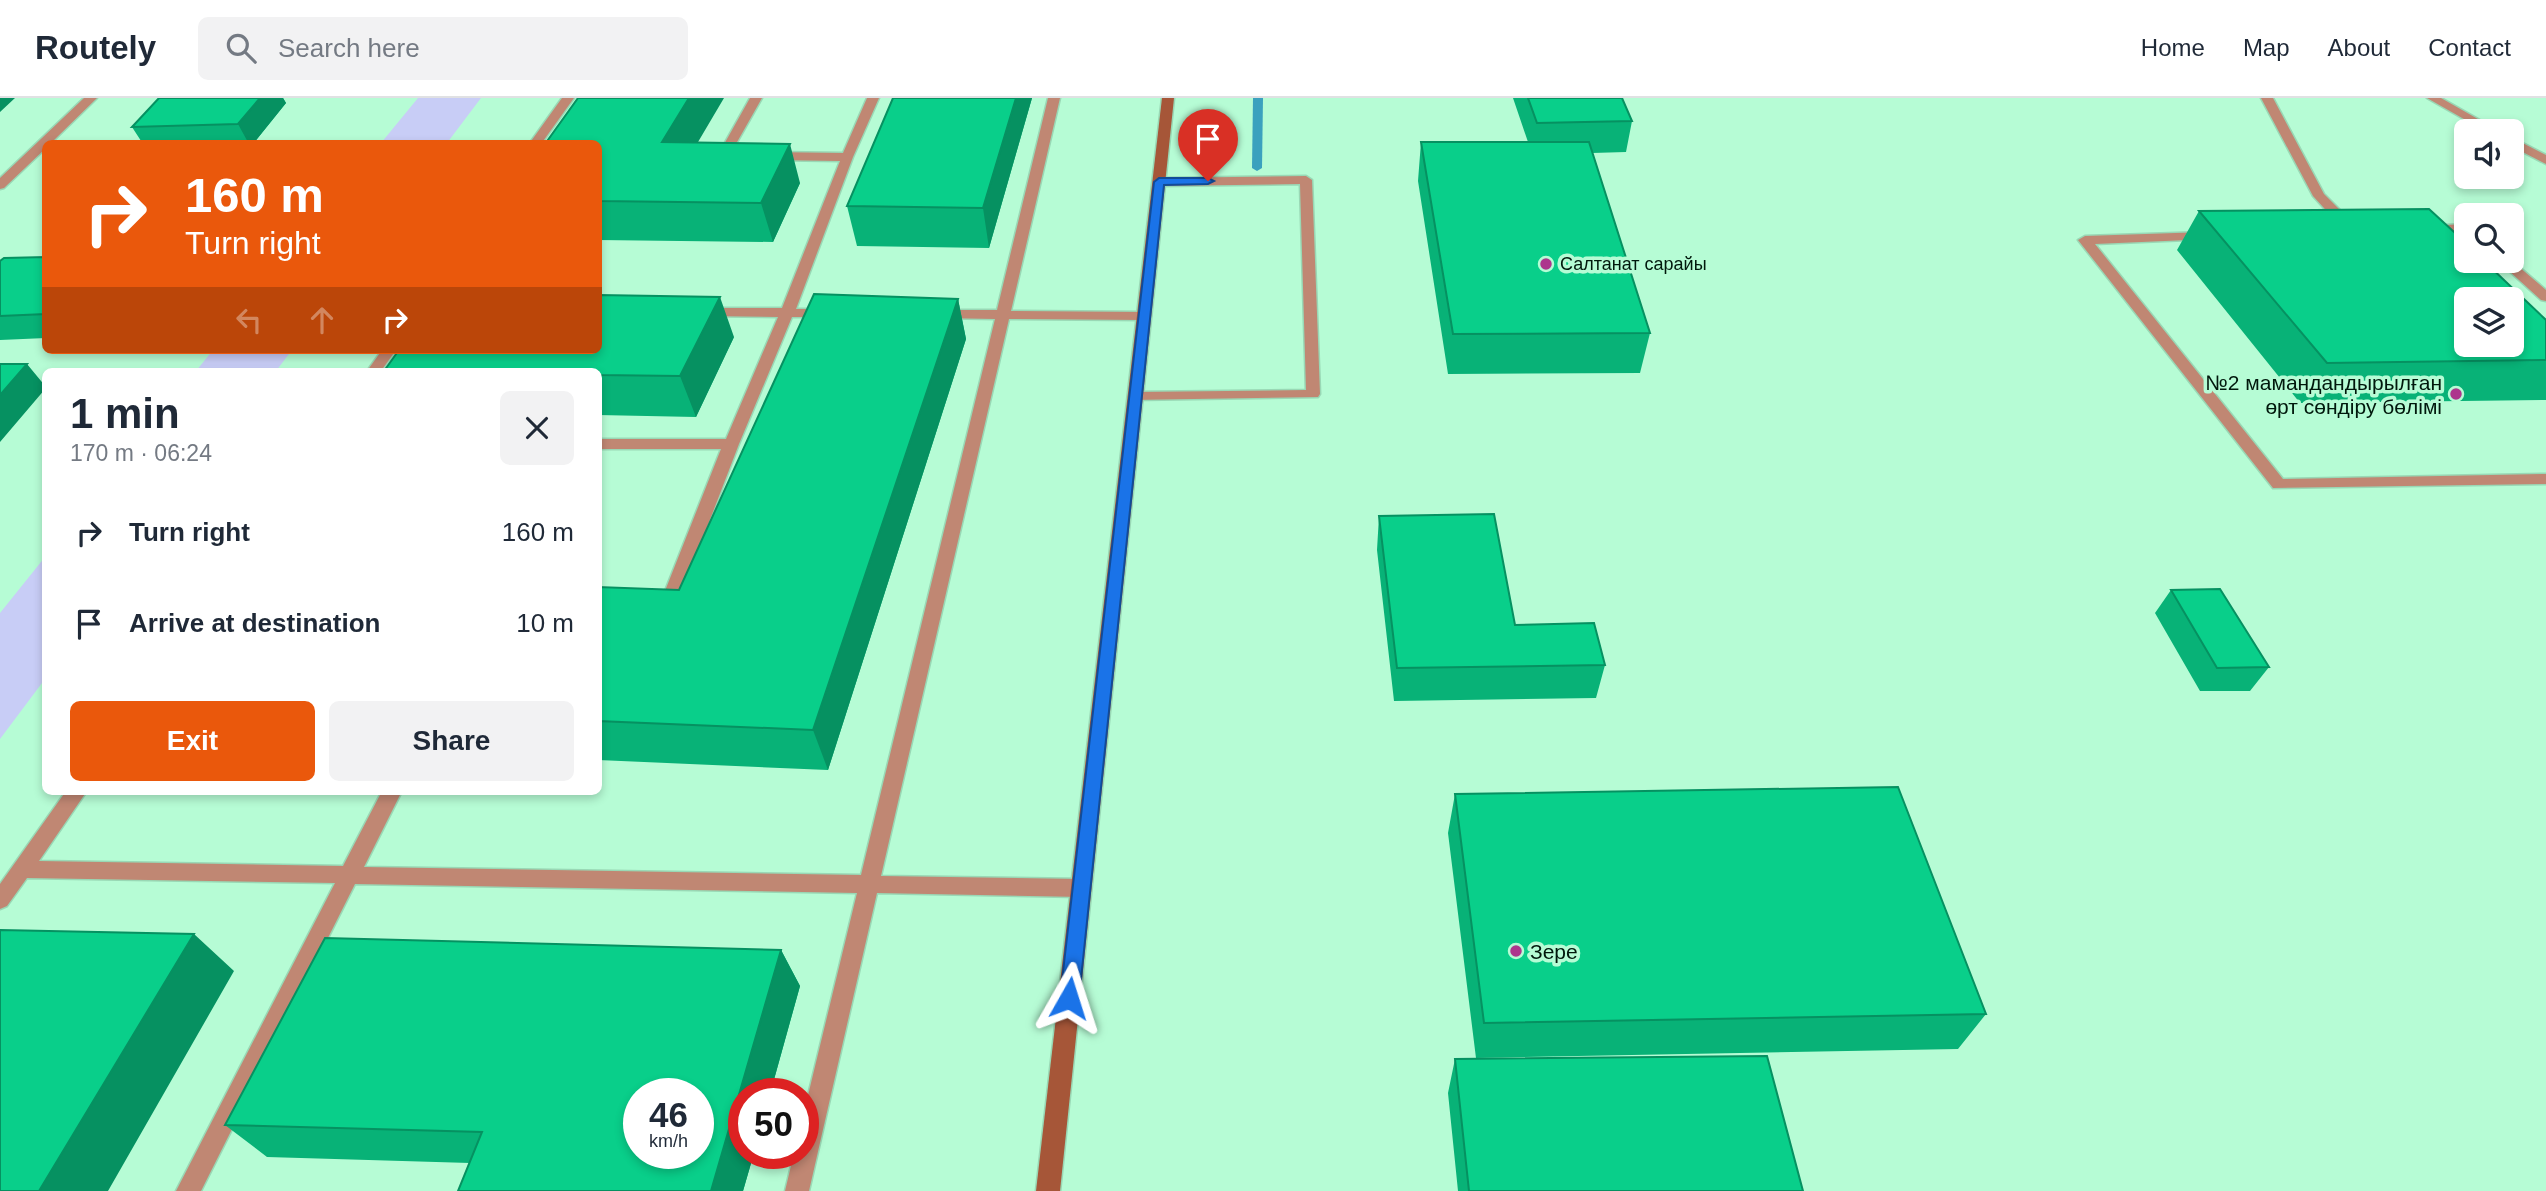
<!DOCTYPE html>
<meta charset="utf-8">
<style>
:root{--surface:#fff;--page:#f2f2f3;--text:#1f2937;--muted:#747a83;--line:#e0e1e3;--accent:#ea580c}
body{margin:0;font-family:Helvetica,sans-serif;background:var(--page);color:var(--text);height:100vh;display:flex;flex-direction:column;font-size:26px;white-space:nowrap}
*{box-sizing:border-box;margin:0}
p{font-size:23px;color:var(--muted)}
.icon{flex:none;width:38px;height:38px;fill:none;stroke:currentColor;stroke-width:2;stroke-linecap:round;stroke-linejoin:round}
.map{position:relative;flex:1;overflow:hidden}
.side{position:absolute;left:42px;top:270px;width:560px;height:427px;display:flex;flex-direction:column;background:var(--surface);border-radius:10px;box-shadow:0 4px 10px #0003}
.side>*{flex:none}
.top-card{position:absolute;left:42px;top:42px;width:560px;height:214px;border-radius:10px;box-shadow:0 4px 10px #0003;background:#ea580c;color:#fff;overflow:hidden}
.tools{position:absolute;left:2454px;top:21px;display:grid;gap:14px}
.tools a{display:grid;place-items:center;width:70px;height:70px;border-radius:10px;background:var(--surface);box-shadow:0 4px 10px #0003;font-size:35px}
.speed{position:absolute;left:623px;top:980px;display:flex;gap:14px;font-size:35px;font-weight:700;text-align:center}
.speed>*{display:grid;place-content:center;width:91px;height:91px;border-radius:50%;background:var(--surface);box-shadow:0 4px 10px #0003;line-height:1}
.speed small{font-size:18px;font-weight:400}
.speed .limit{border:10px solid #d22;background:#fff;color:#111}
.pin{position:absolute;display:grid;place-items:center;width:60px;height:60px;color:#fff;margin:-72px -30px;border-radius:50% 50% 50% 0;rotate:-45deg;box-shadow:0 0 7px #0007}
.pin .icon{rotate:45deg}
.me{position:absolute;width:77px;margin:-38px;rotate:6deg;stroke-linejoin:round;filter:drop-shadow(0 0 5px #0008)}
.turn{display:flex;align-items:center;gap:24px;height:147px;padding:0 28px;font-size:32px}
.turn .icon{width:91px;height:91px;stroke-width:2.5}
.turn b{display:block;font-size:49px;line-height:60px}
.lanes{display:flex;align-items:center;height:66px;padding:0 28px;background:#0003;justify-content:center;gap:35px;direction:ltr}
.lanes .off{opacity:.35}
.round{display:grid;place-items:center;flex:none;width:74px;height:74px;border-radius:10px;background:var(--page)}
.head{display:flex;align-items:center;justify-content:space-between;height:119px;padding:0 28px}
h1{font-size:42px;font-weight:600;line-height:52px}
.button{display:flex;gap:14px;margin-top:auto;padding:14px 28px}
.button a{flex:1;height:80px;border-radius:10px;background:var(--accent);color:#fff;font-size:28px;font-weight:600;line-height:80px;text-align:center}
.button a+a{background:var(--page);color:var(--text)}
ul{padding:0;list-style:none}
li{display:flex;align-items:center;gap:21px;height:91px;padding:0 28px}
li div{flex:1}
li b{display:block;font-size:26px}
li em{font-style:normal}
header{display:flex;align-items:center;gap:42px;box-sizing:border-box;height:98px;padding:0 35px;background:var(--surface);border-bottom:2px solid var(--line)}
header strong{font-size:33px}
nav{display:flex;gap:38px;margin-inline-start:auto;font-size:24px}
.search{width:490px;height:63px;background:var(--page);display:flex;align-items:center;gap:18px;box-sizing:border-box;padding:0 24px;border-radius:10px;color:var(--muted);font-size:26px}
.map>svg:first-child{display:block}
.green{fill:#c8cdf6}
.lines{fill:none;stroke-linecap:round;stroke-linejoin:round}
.stream{fill:#3ba1be;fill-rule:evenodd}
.lane-casing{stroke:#99d8b5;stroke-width:3}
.street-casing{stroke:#99d8b5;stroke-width:3}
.secondary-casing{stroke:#99d8b5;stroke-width:3}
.lane{fill:#c08773;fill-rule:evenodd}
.street{fill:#c08773;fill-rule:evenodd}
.secondary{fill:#a65638;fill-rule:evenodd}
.wall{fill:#08b277}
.shaded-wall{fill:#069161}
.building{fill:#09cf8a;stroke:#069161;stroke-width:2;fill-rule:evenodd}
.route{fill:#1a73e8;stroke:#114b97;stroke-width:2}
.poi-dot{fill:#ad368d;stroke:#b6fcd5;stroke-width:2.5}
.labels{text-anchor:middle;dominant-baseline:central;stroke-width:7;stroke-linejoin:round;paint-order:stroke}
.far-poi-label{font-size:18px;fill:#00180c;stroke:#b6fcd5;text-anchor:start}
.poi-label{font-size:21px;fill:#00180c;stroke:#b6fcd5;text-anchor:end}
</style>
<header>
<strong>Routely</strong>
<div class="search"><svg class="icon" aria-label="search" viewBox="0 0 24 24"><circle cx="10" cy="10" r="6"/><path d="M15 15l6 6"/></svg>Search here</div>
<nav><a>Home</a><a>Map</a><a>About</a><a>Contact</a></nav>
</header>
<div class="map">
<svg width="2546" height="1093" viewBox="0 0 2546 1093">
<rect width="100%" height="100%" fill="#b6fcd5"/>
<path class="green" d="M418,0h63l-34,45h-66z
M213,252h79l-16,21h-80z
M45,459v122l-45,60v-126z"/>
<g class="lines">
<path class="stream" d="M1253,0h10l-1,70 -5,3 -5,-3z"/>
<defs>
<path id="lane" d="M562,0h12l-33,46h-12z
M750,0h12l-30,53 6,4 -6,4 -12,-1 -2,-3z
M867,0h12l-26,59 -57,152h33l7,4 -7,4h-37l-53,127 -61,159 -9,6 -14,-3 -3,-4 3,-4 8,-2 58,-147h-123v-10h128l52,-122 -75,-1 -7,-4 7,-4h79l58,-147 -70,-1 -6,-4 6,-4 73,1z
M1048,0h12l-49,213 133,1 7,4 -7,4 -135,-1 -128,557 200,3 7,3 3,6 -3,6 -7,3 -204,-4 -68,298h-24l9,-38h9v-37l54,-223 -502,-9 -154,307h-25l159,-308 -308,-5 -20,28 -7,3v-25l66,-93h21l-48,70 304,5 39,-75h20l-38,76 497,8 134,-556 -57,-1 -7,-4 7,-4h59z
M2261,0h12l51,96 30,30v6h-10l-31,-34z
M1306,78l6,4 8,214 -2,3 -187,3 -2,-3 2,-3 5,-2 170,-2 -6,-206 -141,2 -6,-4 6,-4z
M2466,126v8l-40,2 -6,-4 6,-4z
M2206,134l6,4 -1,3 -116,5 188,235 263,-5v10l-273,4 -195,-248 7,-4z
M2511,162l35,30v11l-5,-1 -43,-39z
M382,252h14l-15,21h-14z"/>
<path id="street" d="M84,0h13l-47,46h-4v4l-42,40 -4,1v-11z
M2427,0h14l58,33h-14z
M2511,39l35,18v9l-35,-18z"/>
<path id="secondary" d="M1162,0h12l-114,1093h-24z"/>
</defs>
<use href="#lane" class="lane-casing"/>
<use href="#street" class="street-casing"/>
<use href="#secondary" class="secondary-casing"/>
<use href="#lane" class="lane"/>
<use href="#street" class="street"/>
<use href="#secondary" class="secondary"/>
</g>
<path class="wall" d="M159,0h124l3,5 -33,41h-110l-11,-17z
M893,0h139l-43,150 -132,-2 -10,-40z
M1513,0h109l10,23 -6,31 -34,1 58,180 -10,40 -192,1 -30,-193 3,-39h107z
M697,45l103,40 -27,59 -175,-2v-96z
M2199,113l347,109v80l-246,3 -123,-153z
M46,159v81l-46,2v-79z
M958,201l8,40 -138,431 -230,-10v-173l81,3z
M734,239l-38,80 -98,-2v-44z
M1379,418l136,109 90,40 -9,33 -202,3 -17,-151z
M2171,492l98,77 -19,24h-50l-45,-78z
M1455,696l531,220 -28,35 -482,9 -28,-225z
M781,852l19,36 -30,108h-26l10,59 -11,38h-285l12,-28 -203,-6 -42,-32z
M1455,961l348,132h-345l-10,-98z"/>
<path class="shaded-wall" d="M0,0h15l-15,14z
M260,0h23l3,5 -33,41h-4l-11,-20z
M689,0h35l-49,83 -13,-39z
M1016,0h16l-43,150 -6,-40z
M790,46l10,39 -27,59 -12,-39z
M720,199l14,40 -38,80 -16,-41z
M958,201l8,40 -138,431 -15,-40z
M27,266l19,23v1l-46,54v-47z
M194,836l40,37 -126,220h-69z
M781,852l19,36 -30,108h-26v59h10l-11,38h-32z"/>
<path class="building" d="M159,0h101l-22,26 -106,3z
M578,0h111l-27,44 128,2 -29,59 -163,-2v-57h-53z
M893,0h123l-33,110 -136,-2z
M1528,0h94l10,23 -95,2z
M1421,44h168l61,191 -197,1z
M2429,111l37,34v18h18l62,59v40l-219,3 -128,-152zM2466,201h45v46h-45z
M46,159v57l-46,2v-55l4,-3z
M814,196l144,5 -145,431 -215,-9v-134l81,3z
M598,197l122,2 -40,79 -82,-1v-4h-214l15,-21h199z
M0,266h27l-27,31z
M1494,416l21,111 79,-2 11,42 -208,3 -18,-152z
M2220,491l49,78 -52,1 -46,-78z
M1898,689l88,227 -502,9 -29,-229z
M0,832l194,4 -155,257h-39z
M325,840l456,12 -70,241h-253l24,-59 -257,-7zM639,996h59v59h-59z
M1767,958l36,135h-334l-14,-132z"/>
<path class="route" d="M1159,80h49l6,3 -6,3 -44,1 -85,813 -3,7 -7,2 -7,-2 -2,-7 94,-816z"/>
<g class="poi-dot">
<circle cx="1546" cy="166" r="7"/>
<circle cx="2456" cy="296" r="7"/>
<circle cx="1516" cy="853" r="7"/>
</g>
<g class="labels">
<g class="far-poi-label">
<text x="1560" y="166">Салтанат сарайы</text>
</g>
<g class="poi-label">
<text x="2442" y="284">№2 мамандандырылған<tspan x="2442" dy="24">өрт сөндіру бөлімі</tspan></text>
<text x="1530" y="853" text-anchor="start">Зере</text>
</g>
</g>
</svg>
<div class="tools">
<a><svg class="icon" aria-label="sound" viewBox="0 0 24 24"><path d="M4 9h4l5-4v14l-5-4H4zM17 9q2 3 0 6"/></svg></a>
<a><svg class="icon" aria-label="search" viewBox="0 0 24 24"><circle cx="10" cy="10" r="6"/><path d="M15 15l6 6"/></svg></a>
<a><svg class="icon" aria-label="layers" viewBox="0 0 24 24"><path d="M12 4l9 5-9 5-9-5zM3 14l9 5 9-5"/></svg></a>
</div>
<div class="speed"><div>46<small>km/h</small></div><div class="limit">50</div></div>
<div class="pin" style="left:1208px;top:83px;background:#d93025"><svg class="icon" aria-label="arrive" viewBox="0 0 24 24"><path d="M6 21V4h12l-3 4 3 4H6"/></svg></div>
<svg class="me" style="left:1069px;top:900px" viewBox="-20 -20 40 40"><path d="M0-17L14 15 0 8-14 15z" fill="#1a73e8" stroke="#fff" stroke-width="4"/></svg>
<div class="top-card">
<div class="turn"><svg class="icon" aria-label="right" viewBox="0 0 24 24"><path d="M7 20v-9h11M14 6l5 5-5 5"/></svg><div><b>160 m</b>Turn right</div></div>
<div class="lanes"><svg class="icon off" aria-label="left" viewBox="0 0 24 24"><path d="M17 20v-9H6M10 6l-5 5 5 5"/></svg><svg class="icon off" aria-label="ahead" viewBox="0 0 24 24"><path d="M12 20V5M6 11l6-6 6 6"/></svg><svg class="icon" aria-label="right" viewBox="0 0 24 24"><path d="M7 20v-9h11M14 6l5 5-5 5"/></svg></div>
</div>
<section class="side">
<div class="head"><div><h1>1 min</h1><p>170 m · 06:24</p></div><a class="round"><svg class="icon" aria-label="close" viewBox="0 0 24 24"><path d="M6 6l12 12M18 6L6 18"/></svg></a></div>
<ul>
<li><svg class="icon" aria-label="right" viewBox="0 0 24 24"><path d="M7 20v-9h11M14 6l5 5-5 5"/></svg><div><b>Turn right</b></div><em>160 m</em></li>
<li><svg class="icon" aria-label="arrive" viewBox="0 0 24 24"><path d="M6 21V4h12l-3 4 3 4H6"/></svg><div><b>Arrive at destination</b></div><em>10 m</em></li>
</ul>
<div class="button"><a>Exit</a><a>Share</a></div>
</section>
</div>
